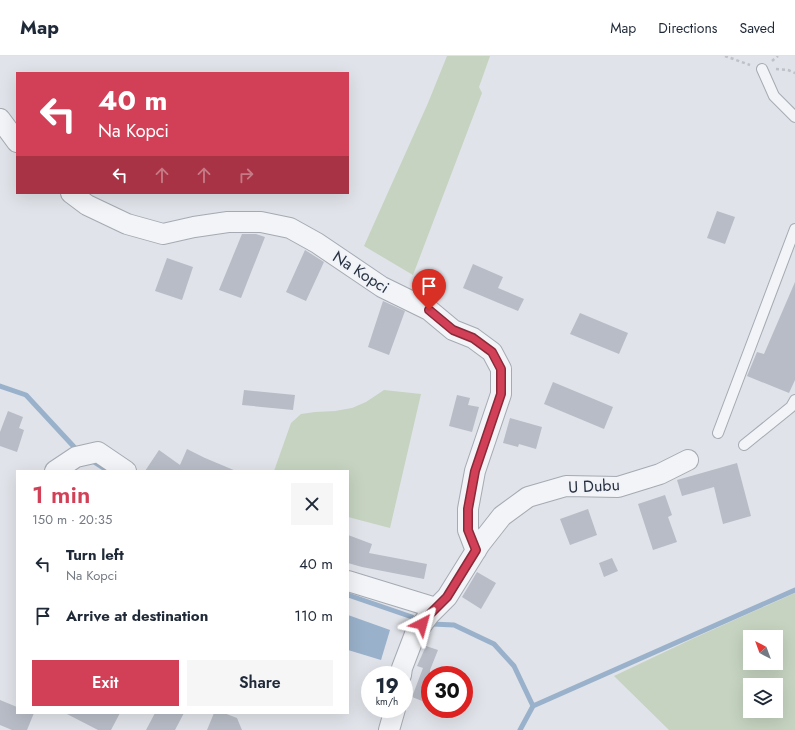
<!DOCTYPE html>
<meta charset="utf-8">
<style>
:root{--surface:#fff;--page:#f6f6f7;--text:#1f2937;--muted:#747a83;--line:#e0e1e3;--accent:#d24057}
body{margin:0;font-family:Jost,sans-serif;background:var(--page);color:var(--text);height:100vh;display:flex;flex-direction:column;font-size:15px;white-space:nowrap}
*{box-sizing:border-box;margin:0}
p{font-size:13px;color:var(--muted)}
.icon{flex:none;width:22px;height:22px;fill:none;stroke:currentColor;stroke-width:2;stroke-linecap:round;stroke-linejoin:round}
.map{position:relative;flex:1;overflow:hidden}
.details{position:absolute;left:16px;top:414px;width:333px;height:244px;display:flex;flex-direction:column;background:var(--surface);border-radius:0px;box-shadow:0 4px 16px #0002}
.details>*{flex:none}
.hud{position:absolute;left:16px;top:16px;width:333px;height:122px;border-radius:0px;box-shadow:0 4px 16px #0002;background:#d24057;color:#fff;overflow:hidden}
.needle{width:26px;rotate:319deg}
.fabs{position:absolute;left:743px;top:574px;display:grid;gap:8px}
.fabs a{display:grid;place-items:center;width:40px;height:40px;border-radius:0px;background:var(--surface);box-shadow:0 4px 16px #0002;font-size:20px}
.speed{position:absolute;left:361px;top:610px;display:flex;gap:8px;font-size:20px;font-weight:700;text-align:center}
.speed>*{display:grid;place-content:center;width:52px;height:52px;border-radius:50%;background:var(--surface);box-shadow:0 4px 16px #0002;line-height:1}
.speed small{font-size:10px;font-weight:400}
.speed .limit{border:6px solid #d22;background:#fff;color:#111}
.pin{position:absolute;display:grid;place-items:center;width:34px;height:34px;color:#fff;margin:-41px -17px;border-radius:50% 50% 50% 0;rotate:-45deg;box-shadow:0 0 4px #0007}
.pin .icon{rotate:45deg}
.me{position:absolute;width:44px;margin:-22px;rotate:39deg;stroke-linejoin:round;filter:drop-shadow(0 0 3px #0008)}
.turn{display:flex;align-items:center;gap:14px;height:84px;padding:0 16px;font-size:18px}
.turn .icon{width:52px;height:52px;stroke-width:2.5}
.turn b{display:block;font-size:28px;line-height:34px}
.lanes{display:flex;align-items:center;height:38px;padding:0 16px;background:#0003;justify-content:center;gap:20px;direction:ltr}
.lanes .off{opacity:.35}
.round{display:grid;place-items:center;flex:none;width:42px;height:42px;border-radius:0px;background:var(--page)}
.head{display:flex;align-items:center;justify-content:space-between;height:68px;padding:0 16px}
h1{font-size:24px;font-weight:600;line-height:30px;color:var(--accent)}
.cta{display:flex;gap:8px;margin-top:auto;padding:8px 16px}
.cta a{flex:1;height:46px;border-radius:0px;background:var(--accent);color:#fff;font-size:16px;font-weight:600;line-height:46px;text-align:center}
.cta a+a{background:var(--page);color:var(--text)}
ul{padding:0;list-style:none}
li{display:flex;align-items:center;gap:12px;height:52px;padding:0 16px}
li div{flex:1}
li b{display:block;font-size:15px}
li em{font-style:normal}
header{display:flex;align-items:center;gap:24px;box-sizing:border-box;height:56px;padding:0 20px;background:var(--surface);border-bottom:1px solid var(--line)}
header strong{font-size:19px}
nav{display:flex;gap:22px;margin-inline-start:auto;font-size:14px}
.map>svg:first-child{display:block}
.green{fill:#c5d3c0;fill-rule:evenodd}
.water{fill:#99b1ca}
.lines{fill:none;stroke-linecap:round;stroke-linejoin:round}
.stream{stroke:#99b1ca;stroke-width:5}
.building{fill:#b7bcc6}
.lane-casing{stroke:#a5aab3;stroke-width:12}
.street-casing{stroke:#a5aab3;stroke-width:22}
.path{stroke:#bdc1c8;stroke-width:2.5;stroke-dasharray:3 3;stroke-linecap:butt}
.lane{stroke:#f2f4f7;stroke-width:10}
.street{stroke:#f2f4f7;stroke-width:20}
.route-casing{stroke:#882a39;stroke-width:10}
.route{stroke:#d24057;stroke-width:7}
.labels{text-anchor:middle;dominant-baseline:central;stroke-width:3;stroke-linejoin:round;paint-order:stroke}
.street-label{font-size:16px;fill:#283141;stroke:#eff2f7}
</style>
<header>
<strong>Map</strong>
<nav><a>Map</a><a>Directions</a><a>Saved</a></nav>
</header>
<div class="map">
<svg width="795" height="674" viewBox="0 0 795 674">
<rect width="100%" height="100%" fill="#e0e3e9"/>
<path class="green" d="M447,0h43l-11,31 3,6 -69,182 -49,-29 64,-143z
M384,334l37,4 -31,134 -42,-11v-46h-74l17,-48 10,-9 14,-2 20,-1 17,-3 14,-6z
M795,537v137h-126l-55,-54 78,-37zM750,581h26v26h-26zM750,629h26v26h-26z"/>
<path class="water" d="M348,559l42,15 -9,30 -33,-10z"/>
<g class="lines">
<path class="stream" d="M0,330l26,9 50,54
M91,404l17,11
M348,539l64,22
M432,568l22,1 40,19 20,22 19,40 -13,24
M533,650l262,-116"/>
</g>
<path class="building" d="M717,155l18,6 -10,27 -18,-6z
M242,178h14l9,3 -24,61 -22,-8z
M305,194l19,12 -18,39 -20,-9z
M167,202l26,9 -11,33 -27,-9z
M473,208l30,13 -5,11 26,11 -6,12 -55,-23z
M795,226v98l-6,13 -42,-17 10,-24 7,2z
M383,245l22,10 -16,44 -21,-8z
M580,257l48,20 -9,21 -49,-20z
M553,326l60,25 -9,22 -60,-25z
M244,334l51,5 -2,15 -51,-5z
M457,339l13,3 -2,7 11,2 -7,25 -23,-6z
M8,355l15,6 -4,11 5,2 -7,22 -17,-6v-14z
M510,362l32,9 -6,22 -17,-5 -1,3 -15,-4z
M187,393l18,9 31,13h-91l14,-21 21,15z
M737,407l14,53 -28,8 -9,-37 -32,9 -5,-16z
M665,439l7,20 -4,2 9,25 -24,8 -15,-46z
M588,453l9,26 -27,10 -10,-26z
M348,479l24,9 -3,9 58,11 -3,15 -62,-12 -14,-4z
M612,502l6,13 -14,6 -5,-14z
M477,516l19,11 -15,26 -19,-12z
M426,590l12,4 -8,20v34l-18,-7 11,-29 -6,-2z
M0,644l17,7v6h17l-7,17h-15l-12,-5z
M65,657h55l-9,17h-13z
M155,657h29l-9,17h-29z
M214,657h10l13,5 5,12h-35z"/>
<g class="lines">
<defs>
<path id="lane" d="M762,13l12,27 21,21
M718,377l77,-204
M744,389l47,-38 4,-7"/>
<path id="street" d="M0,63l17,23
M71,137l16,12 40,19 36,10 31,-7 34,-5h33l29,6 27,15 65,44 47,23 24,20 20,8 19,14 9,17v25l-26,77 -7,38v21l8,21
M55,415l21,-14 22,-5 28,19
M348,525l88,27
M401,619l1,-7 13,-34 14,-19 18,-18 33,-53 22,-28 26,-19 38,-11 52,1 42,-13 28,-14
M389,674l6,-21"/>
</defs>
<use href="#lane" class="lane-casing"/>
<use href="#street" class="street-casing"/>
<path class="path" d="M725,0l25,9
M772,5l6,-5
M776,13l12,1 7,3"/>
<use href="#lane" class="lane"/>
<use href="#street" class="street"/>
</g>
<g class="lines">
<defs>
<path id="route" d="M422,568l7,-9 18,-18 29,-47 -8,-20v-21l7,-38 26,-77v-25l-9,-17 -19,-14 -20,-8 -24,-20"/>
</defs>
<use href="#route" class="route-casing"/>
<use href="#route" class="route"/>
</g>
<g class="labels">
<g class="street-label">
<text transform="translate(361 216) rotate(33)">Na Kopci</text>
<text transform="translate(594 430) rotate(-3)">U Dubu</text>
</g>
</g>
</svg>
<div class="fabs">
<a><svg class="needle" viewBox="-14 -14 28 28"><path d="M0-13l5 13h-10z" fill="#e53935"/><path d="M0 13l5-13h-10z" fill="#747a83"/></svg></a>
<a><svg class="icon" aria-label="layers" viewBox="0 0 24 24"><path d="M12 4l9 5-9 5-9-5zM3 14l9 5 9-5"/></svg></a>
</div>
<div class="speed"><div>19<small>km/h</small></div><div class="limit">30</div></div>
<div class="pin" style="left:429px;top:254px;background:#d93025"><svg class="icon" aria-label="arrive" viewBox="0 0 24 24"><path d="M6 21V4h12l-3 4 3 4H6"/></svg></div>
<svg class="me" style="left:422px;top:568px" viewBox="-20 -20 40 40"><path d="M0-17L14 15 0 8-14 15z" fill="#d24057" stroke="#fff" stroke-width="4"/></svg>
<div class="hud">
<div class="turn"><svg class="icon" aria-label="left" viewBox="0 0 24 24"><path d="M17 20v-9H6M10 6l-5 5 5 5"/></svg><div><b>40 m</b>Na Kopci</div></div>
<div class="lanes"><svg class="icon" aria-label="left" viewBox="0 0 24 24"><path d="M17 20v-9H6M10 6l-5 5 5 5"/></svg><svg class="icon off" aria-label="ahead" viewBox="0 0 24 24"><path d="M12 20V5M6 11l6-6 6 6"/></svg><svg class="icon off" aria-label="ahead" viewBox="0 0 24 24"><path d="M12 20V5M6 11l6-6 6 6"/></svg><svg class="icon off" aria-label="right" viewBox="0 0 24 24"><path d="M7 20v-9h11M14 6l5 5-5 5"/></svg></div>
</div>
<section class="details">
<div class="head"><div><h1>1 min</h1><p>150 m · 20:35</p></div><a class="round"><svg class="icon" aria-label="close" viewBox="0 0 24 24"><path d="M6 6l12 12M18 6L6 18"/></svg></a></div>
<ul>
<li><svg class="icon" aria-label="left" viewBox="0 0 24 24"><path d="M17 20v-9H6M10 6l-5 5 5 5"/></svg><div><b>Turn left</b><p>Na Kopci</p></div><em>40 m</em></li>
<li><svg class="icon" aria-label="arrive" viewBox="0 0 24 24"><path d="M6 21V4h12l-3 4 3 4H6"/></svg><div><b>Arrive at destination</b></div><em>110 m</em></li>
</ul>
<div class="cta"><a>Exit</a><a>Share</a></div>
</section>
</div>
